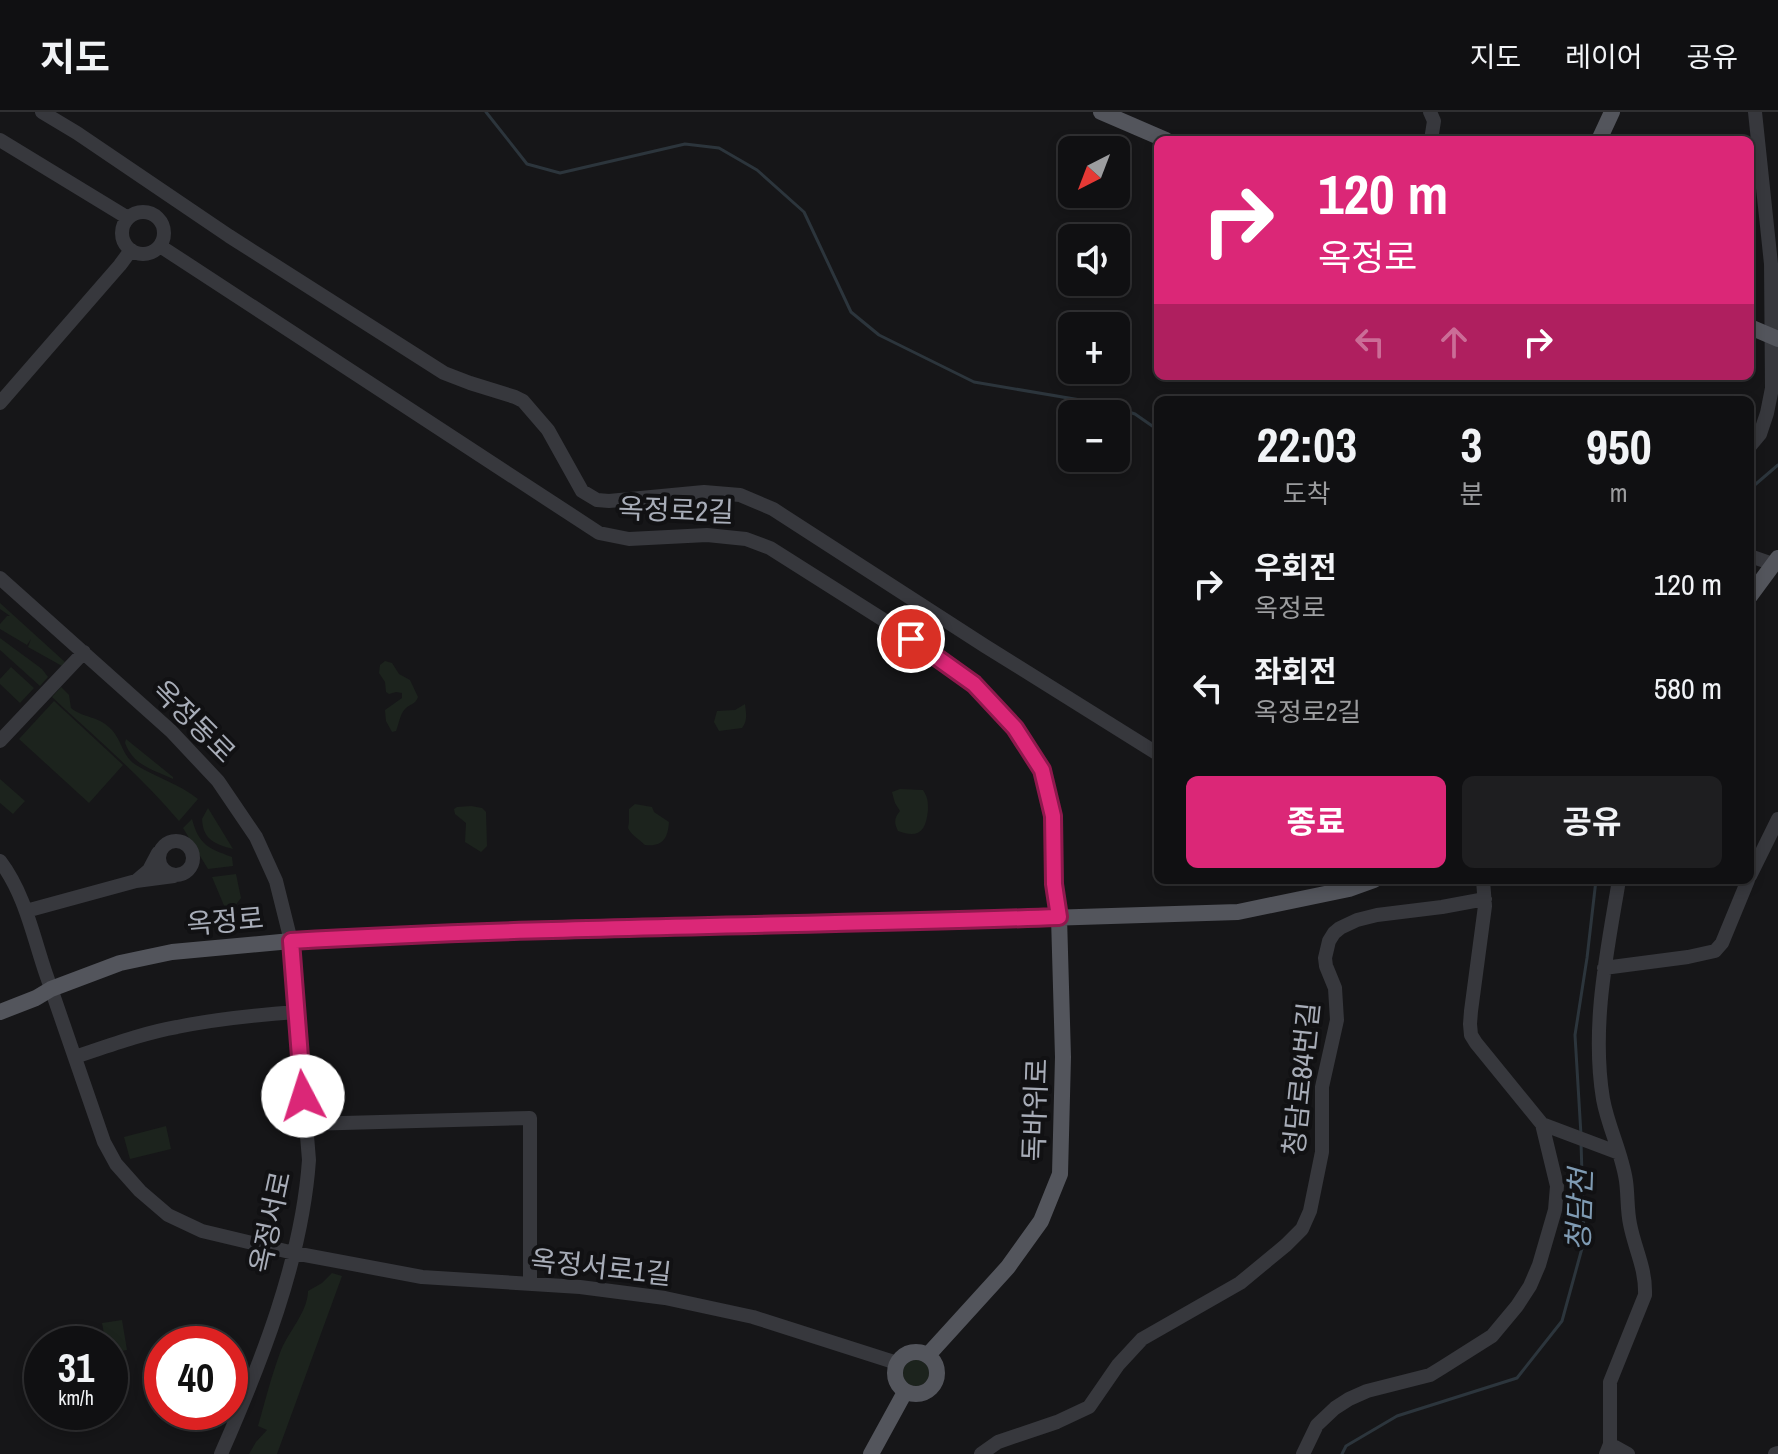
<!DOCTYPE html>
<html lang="ko">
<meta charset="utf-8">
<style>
:root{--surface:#101012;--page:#1e1e20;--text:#f1f3f6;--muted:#9c9d9f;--line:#303032;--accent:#db2777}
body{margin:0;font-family:"Archivo Narrow","Noto Sans KR",sans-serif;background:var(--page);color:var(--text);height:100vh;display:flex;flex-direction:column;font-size:30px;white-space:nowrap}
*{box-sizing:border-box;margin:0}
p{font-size:26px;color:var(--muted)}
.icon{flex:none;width:44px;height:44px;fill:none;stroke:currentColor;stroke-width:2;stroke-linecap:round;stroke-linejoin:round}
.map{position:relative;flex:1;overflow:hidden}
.drawer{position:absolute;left:1154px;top:284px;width:600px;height:488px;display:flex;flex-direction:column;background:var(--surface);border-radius:12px;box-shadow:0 4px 12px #0003,0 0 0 2px var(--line)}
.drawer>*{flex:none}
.guide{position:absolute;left:1154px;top:24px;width:600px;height:244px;border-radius:12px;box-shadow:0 4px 12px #0003,0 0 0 2px var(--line);background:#db2777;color:#fff;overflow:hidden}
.needle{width:52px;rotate:222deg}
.controls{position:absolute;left:1058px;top:24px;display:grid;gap:16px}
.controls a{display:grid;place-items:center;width:72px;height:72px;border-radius:12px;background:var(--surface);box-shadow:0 4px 12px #0003,0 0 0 2px var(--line);font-size:40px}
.speed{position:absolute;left:24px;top:1214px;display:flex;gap:16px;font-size:40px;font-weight:700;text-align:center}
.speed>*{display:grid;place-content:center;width:104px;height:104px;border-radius:50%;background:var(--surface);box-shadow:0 4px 12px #0003,0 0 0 2px var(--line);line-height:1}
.speed small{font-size:20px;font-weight:400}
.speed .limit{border:12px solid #d22;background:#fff;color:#111}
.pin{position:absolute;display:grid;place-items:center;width:68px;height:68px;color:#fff;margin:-34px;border:4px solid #fff;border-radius:50%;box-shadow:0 2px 8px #0007}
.me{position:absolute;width:88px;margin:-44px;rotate:355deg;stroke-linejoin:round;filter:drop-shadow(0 0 6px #0008)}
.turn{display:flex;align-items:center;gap:28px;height:168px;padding:0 32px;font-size:36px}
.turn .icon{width:104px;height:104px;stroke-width:2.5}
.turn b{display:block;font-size:56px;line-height:68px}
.lanes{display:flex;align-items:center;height:76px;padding:0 32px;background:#0003;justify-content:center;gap:40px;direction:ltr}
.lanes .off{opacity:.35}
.eta{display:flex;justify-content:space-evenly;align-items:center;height:136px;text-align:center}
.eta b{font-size:48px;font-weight:700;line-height:56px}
.cta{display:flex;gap:16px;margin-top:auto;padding:16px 32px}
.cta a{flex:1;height:92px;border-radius:12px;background:var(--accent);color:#fff;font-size:32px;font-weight:700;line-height:92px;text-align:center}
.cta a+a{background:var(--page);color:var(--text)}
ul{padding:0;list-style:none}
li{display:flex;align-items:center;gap:24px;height:104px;padding:0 32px}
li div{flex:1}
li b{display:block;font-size:30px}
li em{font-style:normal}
header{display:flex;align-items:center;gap:48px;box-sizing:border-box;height:112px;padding:0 40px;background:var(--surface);border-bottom:2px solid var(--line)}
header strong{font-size:38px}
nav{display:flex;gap:44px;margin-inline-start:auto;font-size:28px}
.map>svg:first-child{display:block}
.green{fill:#1c231d}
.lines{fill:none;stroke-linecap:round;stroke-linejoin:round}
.stream{stroke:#2c353c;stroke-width:3}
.minor{stroke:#37383d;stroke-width:14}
.major{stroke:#53555c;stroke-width:16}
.route-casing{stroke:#8e194d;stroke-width:20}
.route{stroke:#db2777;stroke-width:14}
.labels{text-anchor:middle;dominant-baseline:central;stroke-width:8;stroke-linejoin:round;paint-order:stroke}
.street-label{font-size:28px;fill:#a8adb8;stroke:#111113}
.water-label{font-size:30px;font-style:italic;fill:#7f9bb3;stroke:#111113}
</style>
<header>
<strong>지도</strong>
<nav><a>지도</a><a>레이어</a><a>공유</a></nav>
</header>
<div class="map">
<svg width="1778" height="1342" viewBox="0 0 1778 1342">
<rect width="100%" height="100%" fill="#161618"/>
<path class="green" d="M0,491l65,59 -3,4 -34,-19 3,-8 -4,6 -27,-16v-5l7,-8h3l-10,-7z
M0,526l42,31 6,8 -8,9 -40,-36z
M385,549l7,2 7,11 11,6 8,17c-3,8 -7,6 -13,12 -5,5 -6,15 -9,22l-4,1 -6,-11 -1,-11 17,-12v-5l-6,-1 -7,2 -3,-2 -1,-10 -6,-9 1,-8z
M11,555l23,21 -14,15 -20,-19v-5z
M61,575l8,8 2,13c14,11 26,7 40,21 11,11 11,27 25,36 21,13 42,18 62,34l-19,22c-38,-45 -84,-84 -127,-124z
M54,589l69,64 -34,38 -70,-64z
M745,592c1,9 3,17 -3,24l-23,3 -5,-9 3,-11 18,-1z
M126,627l47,38v2c-21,-10 -39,-13 -48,-36z
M0,667l25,22 -12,13 -13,-11z
M900,677l23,1c5,8 5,11 5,20 -2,21 -9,29 -30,21 -4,-8 -4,-13 2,-20l-5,-8 -3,-11z
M635,692l17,3 2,5 15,10c-1,16 -6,25 -24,23 -6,-6 -13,-9 -17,-17l1,-6v-13z
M471,694l11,2 4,4 1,34 -6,6 -16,-10 1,-19 -11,-9 -1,-5 3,-2z
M208,696l25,41c-18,-5 -30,-9 -31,-30z
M192,707c7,26 16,29 40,38l1,9 -25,3 -25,-41z
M236,762l5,24 -13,17 -16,-38z
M166,1014l5,23 -41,10 -6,-22z
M332,1161l10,3 -65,178h-28l7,-12 11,-12 -9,-4c7,-24 13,-49 22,-73 7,-20 28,-41 28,-62l14,-8z
M122,1208l5,30 -17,3v-9h-4l-4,-21z
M903 1261a13 13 0 1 1 26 0a13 13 0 1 1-26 0Z"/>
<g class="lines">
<path class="stream" d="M486,0l41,52 33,9 125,-29 34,4 38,22 47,42 47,100 28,23 95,47 130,22 31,10 23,16
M1750,377l28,-24
M1581,1023l-6,-100 12,-77 9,-78
M1342,1342l4,-8 51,-30 120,-38 45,-57 22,-80 -3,-99"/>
<path class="minor" d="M42,0l35,21 152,103 215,137 26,10 45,14 8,4 25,29 34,61 15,9 12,1 95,-9 36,3 33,14 212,137 173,108
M1430,0l4,9 -3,19
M0,28l128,78
M122 121a21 21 0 1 1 42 0a21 21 0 1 1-42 0Z
M160,134l439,287 30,6 78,-4 39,4 24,9 120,76 84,60 41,44 27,42 11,46 1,68 5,33
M0,291l120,-138 11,-15
M1750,334l10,-12 7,-21 5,-25 -1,-124 -16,-152
M1750,444l23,8
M0,466l171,153 47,50 38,56 20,44 15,60 18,219c-7,100 -48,203 -88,294
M0,629l84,-89
M159 746a17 17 0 1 1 34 0a17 17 0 1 1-34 0Z
M158,741l-9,17 -13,11 38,-5
M0,749c25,33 33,75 46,113 19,56 39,112 58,168l12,22 24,27 28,24 34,16 92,22 128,24 158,10 85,11 88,19 144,46
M1750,764l28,-57
M1483,768l2,26 -14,105 -1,13 1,11 5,8 66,81 77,29
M26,799l110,-30
M1604,856l84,-11 27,-6 7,-8 26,-63
M75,945c33,-11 68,-24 102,-30 39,-8 79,-12 119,-15
M306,1012l224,-6v166
M1610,1332l18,10
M981,1342l17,-12 59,-20 32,-15 29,-42 24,-26 98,-56 46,-38 16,-16 8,-18 12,-59v-65l15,-67 -2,-32 -9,-22 -1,-8 4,-17 5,-8 6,-5 17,-8 20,-5 65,-8 43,-8
M1303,1342l14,-29 18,-17 14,-9 18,-8 63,-16 13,-8 49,-31 25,-30 13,-20 9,-21 16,-55 2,-24 -15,-62
M1606,1342l4,-10v-62l35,-87c1,-27 -10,-45 -15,-71 -3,-14 -2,-29 -4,-43 -4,-28 -18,-54 -23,-82 -12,-73 4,-147 16,-219
M1775,1342l3,-1"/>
<path class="major" d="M1101,0l65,28
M1599,28l13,-28
M1750,215l28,12
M1750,484l28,-38
M0,900l36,-14 15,-9 69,-26 52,-11 119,-11 134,-8 500,-11 313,-10 111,-23 25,-9
M895 1261a21 21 0 1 1 42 0a21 21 0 1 1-42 0Z
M928,1243l80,-88 33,-46 19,-47 3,-117 -4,-140
M871,1342l34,-62"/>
</g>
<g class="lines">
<defs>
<path id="route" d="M303,984l-12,-155c256,-15 512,-15 768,-24l-5,-33 -1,-68 -11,-46 -27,-42 -41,-44 -63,-45"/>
</defs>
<use href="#route" class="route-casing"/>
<use href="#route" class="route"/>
</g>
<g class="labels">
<g class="street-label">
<text transform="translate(676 398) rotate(2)">옥정로2길</text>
<text transform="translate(194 609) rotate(45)">옥정동로</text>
<text transform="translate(225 809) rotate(-5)">옥정로</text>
<text transform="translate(1301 967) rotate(-84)">청담로84번길</text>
<text transform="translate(1035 998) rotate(-88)">독바위로</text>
<text transform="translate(270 1110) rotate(-78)">옥정서로</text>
<text transform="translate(601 1155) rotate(6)">옥정서로1길</text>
</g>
<g class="water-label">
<text transform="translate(1579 1098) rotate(-88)">청담천</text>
</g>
</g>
</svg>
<div class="controls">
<a><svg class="needle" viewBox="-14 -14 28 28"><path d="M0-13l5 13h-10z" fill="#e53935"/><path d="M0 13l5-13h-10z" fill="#9c9d9f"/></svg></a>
<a><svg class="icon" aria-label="sound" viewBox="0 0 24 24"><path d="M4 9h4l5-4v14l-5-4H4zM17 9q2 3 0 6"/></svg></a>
<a>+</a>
<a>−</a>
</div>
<div class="speed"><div>31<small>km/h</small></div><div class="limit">40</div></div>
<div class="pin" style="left:911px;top:527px;background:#d93025"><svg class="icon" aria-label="arrive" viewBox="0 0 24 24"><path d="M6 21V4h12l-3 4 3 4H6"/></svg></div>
<svg class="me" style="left:303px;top:984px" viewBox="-20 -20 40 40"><circle r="19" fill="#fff"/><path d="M0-13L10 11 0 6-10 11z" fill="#db2777"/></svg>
<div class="guide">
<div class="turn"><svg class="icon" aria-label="right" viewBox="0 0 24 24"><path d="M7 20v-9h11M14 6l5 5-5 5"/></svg><div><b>120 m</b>옥정로</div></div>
<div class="lanes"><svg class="icon off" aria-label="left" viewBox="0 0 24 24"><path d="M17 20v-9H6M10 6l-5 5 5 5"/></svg><svg class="icon off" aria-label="ahead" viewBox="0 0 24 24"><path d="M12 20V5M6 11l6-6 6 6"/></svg><svg class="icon" aria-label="right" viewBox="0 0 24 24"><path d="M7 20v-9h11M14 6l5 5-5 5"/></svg></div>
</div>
<section class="drawer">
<div class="eta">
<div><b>22:03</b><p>도착</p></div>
<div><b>3</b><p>분</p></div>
<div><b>950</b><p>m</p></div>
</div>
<ul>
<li><svg class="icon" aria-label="right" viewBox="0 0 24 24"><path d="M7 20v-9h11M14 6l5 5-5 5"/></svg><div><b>우회전</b><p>옥정로</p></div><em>120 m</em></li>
<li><svg class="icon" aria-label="left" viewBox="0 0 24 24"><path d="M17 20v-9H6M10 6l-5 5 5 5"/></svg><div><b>좌회전</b><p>옥정로2길</p></div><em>580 m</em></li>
</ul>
<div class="cta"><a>종료</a><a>공유</a></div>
</section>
</div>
